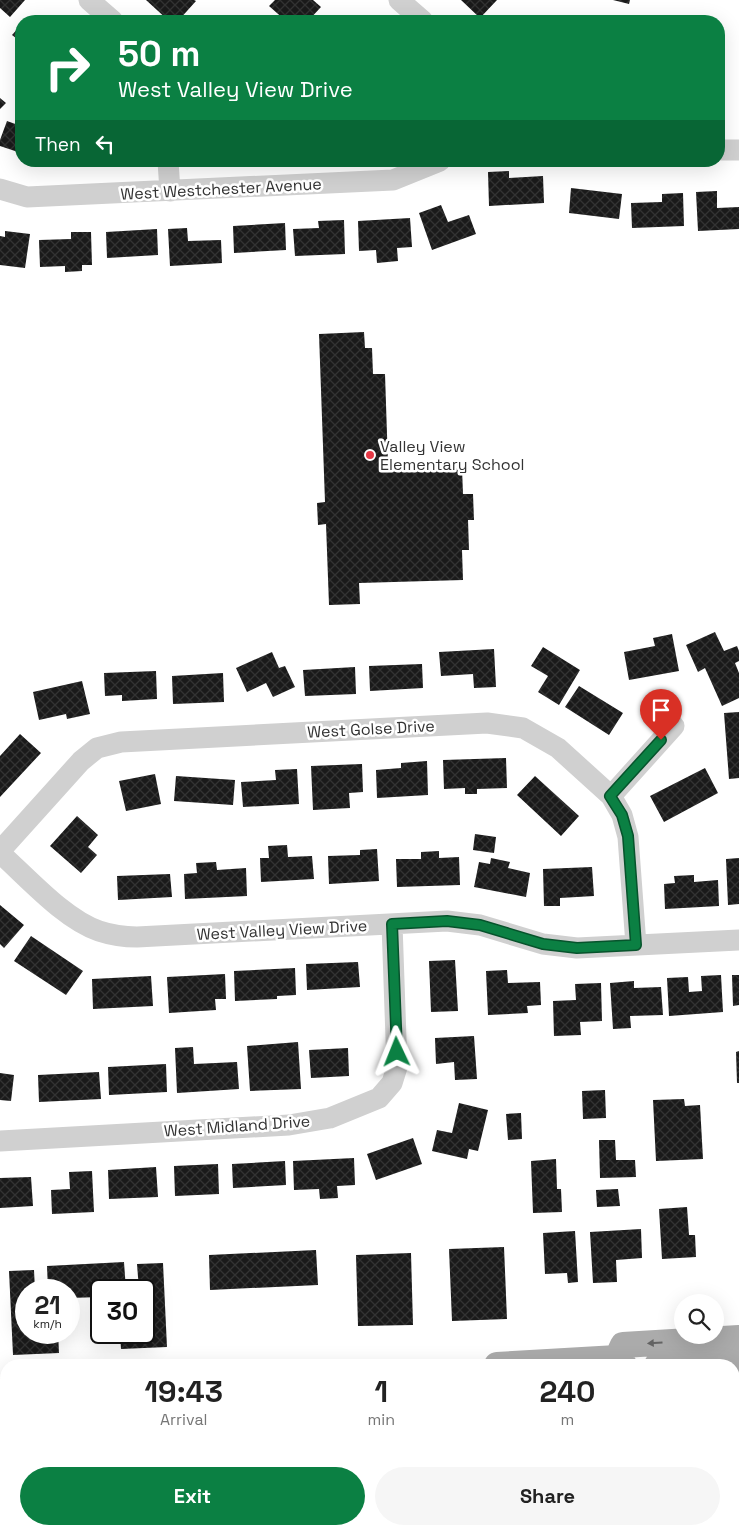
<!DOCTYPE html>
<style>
:root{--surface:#fff;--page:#f6f6f6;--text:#222;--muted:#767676;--accent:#0b8043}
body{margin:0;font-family:"Space Grotesk",sans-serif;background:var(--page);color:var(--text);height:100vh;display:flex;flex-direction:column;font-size:19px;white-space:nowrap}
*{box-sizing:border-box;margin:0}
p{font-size:16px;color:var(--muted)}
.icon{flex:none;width:28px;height:28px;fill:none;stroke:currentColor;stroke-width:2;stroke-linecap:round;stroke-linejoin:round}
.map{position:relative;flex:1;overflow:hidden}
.details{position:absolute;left:0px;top:1359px;width:740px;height:176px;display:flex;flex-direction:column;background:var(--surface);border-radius:20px 20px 0 0;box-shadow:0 5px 20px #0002}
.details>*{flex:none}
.banner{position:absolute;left:15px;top:15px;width:710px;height:152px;border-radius:20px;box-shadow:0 5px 20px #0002;background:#0b8043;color:#fff;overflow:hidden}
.fabs{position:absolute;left:674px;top:1294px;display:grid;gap:10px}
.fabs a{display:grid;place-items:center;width:50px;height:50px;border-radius:50%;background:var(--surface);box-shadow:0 5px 20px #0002;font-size:25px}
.speed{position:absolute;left:15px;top:1279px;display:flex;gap:10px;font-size:25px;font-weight:700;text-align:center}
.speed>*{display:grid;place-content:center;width:65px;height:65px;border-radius:50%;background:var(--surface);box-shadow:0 5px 20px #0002;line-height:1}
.speed small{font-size:12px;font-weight:400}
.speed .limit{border:2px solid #111;border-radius:8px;background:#fff;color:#111}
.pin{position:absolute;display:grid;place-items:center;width:42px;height:42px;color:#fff;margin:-51px -21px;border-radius:50% 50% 50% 0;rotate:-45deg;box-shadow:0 0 5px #0007}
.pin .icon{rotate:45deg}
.me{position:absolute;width:55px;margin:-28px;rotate:358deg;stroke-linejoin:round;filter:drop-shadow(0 0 4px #0008)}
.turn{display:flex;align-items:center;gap:18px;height:105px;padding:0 20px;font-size:22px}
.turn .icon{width:65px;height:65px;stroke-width:2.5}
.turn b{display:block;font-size:35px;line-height:42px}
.then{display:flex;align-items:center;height:48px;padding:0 20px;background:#0003;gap:10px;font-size:19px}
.eta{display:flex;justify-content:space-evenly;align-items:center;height:85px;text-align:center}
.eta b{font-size:30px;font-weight:700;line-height:35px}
.button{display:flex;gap:10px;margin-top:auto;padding:10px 20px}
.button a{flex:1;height:58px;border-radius:30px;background:var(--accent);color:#fff;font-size:20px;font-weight:700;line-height:58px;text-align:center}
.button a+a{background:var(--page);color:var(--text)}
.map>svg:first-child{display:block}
.building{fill:url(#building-cross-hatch)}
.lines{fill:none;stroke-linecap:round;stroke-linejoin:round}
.minor{stroke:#d0d0d0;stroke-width:21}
.major{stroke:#ababab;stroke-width:26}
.oneway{fill:#636363}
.route-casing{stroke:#07532c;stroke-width:12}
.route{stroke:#0b8043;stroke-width:9}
.poi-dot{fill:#e63946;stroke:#fff;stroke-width:2}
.labels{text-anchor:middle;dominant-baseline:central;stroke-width:5;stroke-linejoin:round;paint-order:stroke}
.street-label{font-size:16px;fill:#333;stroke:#fff}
.poi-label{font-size:16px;fill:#333;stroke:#fff;text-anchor:start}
</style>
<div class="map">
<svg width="739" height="1534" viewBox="0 0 739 1534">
<defs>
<pattern id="building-cross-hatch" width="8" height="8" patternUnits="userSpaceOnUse" patternTransform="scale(1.25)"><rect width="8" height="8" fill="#1a1a1a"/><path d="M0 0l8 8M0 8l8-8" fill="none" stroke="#333"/></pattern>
</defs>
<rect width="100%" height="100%" fill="#fff"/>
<path class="building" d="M0,0h25l-15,17 -10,-9z
M146,0h48l2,1 -18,20h-9z
M275,0h38l8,7 -13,14h-22l-17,-15z
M461,0h36l-17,18z
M613,0h17l-1,4z
M528,15l8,6h-14z
M21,25v17l-9,-7z
M719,75h5l1,34h-6z
M0,98l6,5 -6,6z
M7,121l14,5v27l-21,-7v-6z
M509,171v7l34,-2 1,27 -55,3 -1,-34z
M571,188l51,6 -3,25 -50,-6z
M717,191v17l22,-1v22l-41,2 -2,-39z
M683,193l1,33 -52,2 -1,-25 31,-1v-8z
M441,205l7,17 21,-7 7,19 -44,16 -13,-37z
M410,218l2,29 -15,1 1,13 -21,2 -1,-13 -17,1 -1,-30z
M344,220l1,34 -50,2 -2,-27 26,-1 -1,-7z
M285,223l1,27 -52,3 -1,-27z
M187,228l1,13 33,-1 1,23 -52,3 -2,-37z
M157,229l1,26 -51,3 -1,-26z
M5,231l25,3 -5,34 -25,-3v-29l5,1z
M71,232h20l1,33h-10v6l-17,1v-6l-25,1 -1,-27 32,-1z
M364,332l1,16h7l1,26h12l3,90 38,-2v7l36,-1 1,26h10l1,26h-6l1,30h-7l1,30 -104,3 1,21 -31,1 -3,-81 -8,1 -1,-22 8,-1 -6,-168z
M715,632l9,19 13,-5 2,5v10l-4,2 4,10v25l-17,8 -17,-38 -7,4 -12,-27z
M672,634l7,37 -50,9 -5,-28 31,-6 -2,-8z
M543,647l37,23 -21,35 -21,-13 10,-16 -17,-10z
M494,649l2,38 -22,1 -1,-14 -32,2 -2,-24z
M272,652l7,16 6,-2 10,21 -22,10 -7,-14 -19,9 -11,-24z
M422,664l1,24 -53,3 -1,-25z
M355,667l1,27 -51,2 -2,-26z
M156,671l1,28 -35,2v-6l-17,1 -1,-23z
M223,673l1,29 -51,2 -1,-28z
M82,681l8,33 -23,5 -1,-5 -27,6 -6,-28z
M579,686l44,27 -14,22 -44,-28z
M739,712v66l-10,1 -5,-66z
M20,734l21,19 -41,44v-41z
M506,758l1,30 -30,1v5h-12v-6l-21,1 -1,-29z
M427,761l1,34 -51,3 -1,-28 25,-2v-5z
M362,764l1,28 -14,1 1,15 -37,2 -2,-44z
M705,768l13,25 -54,29 -14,-26z
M297,769l2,35 -56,3 -2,-25 35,-2 -1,-10z
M155,774l6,30 -35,7 -7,-30z
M176,776l59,4 -2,25 -59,-4z
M535,776l44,40 -18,20 -44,-41z
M77,816l21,19 -10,12 9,8 -16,18 -31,-27z
M475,834l21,3 -2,16 -21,-3z
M287,845l1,12 24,-1 2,23 -53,3 -1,-24h9l-1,-12z
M377,849l2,32 -50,3 -1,-28 32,-1v-5z
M439,851v7l20,-1 1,28 -63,2 -1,-28h25v-7z
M491,858l19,4 -2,6 22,5 -4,24 -52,-10 5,-25 11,2z
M739,858v46l-11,1 -2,-46z
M216,862l1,8 29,-2 1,28 -62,3 -1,-25 13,-1 -1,-10z
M592,867l2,29 -34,2v8h-16l-1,-37z
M170,874l2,23 -54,3 -1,-24z
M694,875v7l24,-2 1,26 -54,3 -1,-25 11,-1 -1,-7z
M0,905l24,20 -20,23 -4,-4z
M31,936l52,35 -17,24 -52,-34z
M455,960l3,51 -27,1 -2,-51z
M358,962l2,25 -53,3 -1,-26z
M295,968l1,27 -19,1v3l-42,2 -1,-30z
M507,970l1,13 32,-1 1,23 -14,1 1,7 -40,2 -2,-44z
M225,974l1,25h-11l1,11 -47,3 -2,-36z
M721,975l2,37 -54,4 -2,-38 21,-1 1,15 13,-1 -1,-15z
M732,975h7v30l-6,1z
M151,976l2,30 -60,3 -1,-30z
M634,981v7l27,-1 2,28 -33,1 1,12 -18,1 -3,-46z
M601,983l1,38 -22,1 1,13 -27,1 -1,-35 23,-1 -1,-16z
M474,1036l3,43 -22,1 -1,-18 -18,2 -1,-26z
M298,1042l3,47 -51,2 -3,-45z
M193,1047l1,17 43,-2 2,27 -62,4 -2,-45z
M348,1048l1,28 -38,2 -2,-28z
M739,1051v32h-2l-1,-31z
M166,1064l1,28 -58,3 -1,-28z
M99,1072l2,27 -62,3 -1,-27z
M0,1073l14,2 -3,26 -11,-1z
M605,1090l1,28 -23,1 -1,-28z
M684,1099l1,7 15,-1 3,54 -47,2 -3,-61z
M459,1103l29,7 -10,41 -9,-2 -2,10 -35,-8 5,-21 15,3z
M521,1113l1,26 -14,1 -2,-26z
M413,1138l9,26 -46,16 -9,-26z
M599,1140h16l1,20h19l1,17 -36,1z
M354,1158l1,27 -18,1 1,12 -18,1 -1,-10 -25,1 -1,-29z
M556,1159l1,30h4l1,23 -29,1 -2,-52z
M285,1161l1,24 -53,3 -1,-24z
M218,1164l1,30 -44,2 -1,-30z
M156,1167l2,30 -49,2 -1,-29z
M92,1171l2,41 -42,2 -1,-24 19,-1 -1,-17z
M31,1177l2,29 -33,2v-30z
M618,1189l2,17 -23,1 -1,-17z
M687,1207l2,28h6l1,22 -34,2 -3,-50z
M641,1229l1,29 -26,2 1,22 -24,1 -3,-51z
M575,1231l3,51 -10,1 -1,-10 -22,1 -2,-41z
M504,1247l3,72 -55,2 -3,-72z
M316,1250l2,35 -108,5 -1,-35z
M411,1253l2,72 -55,1 -2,-71z
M124,1262l2,28h-25v7l-32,1v-8h-21l-1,-24z
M163,1263l4,84 -46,2 -1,-17h24v-42h-5l-2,-26z
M34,1270l1,20h-9v42h32l1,21 -46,2 -4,-84z
M739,1466v68h-112l-6,-5h113v-57z
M67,1529h9v4h-9z
M131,1529h35v5h-34z
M277,1529h3v5h-53v-2z
M376,1529h171l-4,5h-172z"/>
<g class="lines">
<path class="minor" d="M89,0l24,21
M399,0l24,21
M719,150h20
M168,161l2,30
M0,189l27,8 366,-17 47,-19
M611,796l63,-70
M0,851l81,-90 16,-13 24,-6 366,-19 36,5 35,20 53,48 11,19 6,22 8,108
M0,853c28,25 64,66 99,78 12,4 24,6 38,6l310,-16 33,4 63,19 34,4 162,-8
M0,1141l289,-16 41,-7 49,-20 13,-15 5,-16 -5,-143
M321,1529v5"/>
<path class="major" d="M617,1358l6,-13 116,-7
M497,1365l120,-7 7,7
M657,1365l82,-4
M0,1391h6"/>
</g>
<defs><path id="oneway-solid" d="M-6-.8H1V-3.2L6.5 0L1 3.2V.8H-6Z" transform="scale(1.25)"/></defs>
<use class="oneway" href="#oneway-solid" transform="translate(655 1343) rotate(177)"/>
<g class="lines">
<defs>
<path id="route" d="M397,1052l-5,-128 55,-3 33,4 63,19 34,4 59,-3 -8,-109 -6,-21 -12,-19 51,-56"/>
</defs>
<use href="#route" class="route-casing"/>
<use href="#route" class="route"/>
</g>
<circle class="poi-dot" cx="370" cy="455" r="5"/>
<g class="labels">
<g class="street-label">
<text transform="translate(221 189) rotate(-3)">West Westchester Avenue</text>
<text transform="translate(371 729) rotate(-3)">West Golse Drive</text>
<text transform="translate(282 930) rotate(-3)">West Valley View Drive</text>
<text transform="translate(237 1126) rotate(-4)">West Midland Drive</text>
</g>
<g class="poi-label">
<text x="380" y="446">Valley View<tspan x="380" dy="18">Elementary School</tspan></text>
</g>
</g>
</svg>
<div class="fabs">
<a><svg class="icon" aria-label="search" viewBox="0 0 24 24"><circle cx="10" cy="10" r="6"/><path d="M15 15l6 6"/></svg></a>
</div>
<div class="speed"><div>21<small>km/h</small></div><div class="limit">30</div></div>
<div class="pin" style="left:661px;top:740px;background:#d93025"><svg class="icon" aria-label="arrive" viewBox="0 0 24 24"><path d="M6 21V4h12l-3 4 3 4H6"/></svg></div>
<svg class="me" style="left:397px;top:1052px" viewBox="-20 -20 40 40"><path d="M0-17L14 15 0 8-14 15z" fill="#0b8043" stroke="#fff" stroke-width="4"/></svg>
<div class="banner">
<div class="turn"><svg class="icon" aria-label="right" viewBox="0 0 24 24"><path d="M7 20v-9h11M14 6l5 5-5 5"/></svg><div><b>50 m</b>West Valley View Drive</div></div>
<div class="then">Then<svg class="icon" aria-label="left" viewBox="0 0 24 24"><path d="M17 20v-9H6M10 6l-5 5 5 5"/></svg></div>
</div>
<section class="details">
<div class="eta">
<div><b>19:43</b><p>Arrival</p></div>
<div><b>1</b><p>min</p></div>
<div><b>240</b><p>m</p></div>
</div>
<div class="button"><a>Exit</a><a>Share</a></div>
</section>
</div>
